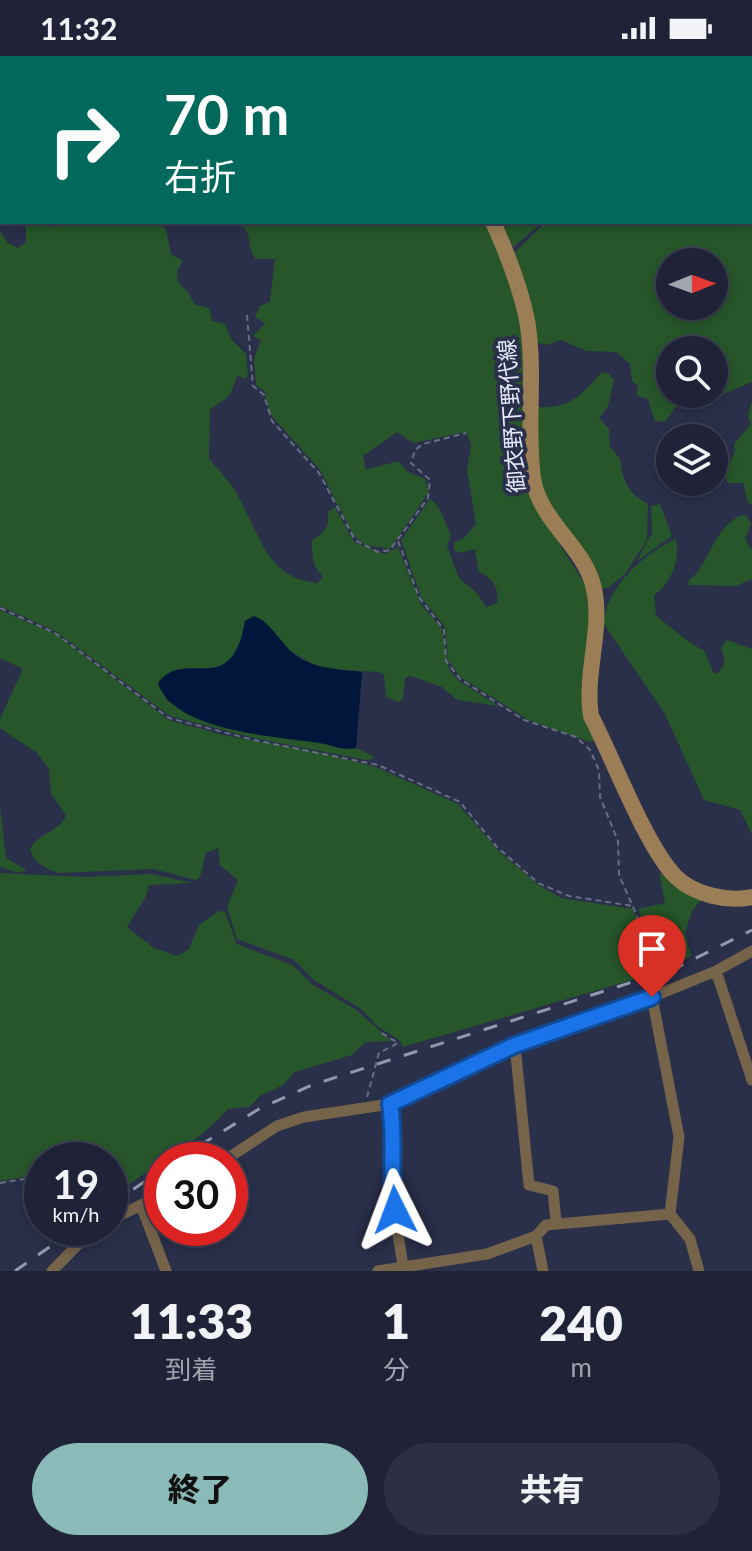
<!DOCTYPE html>
<html lang="ja">
<meta charset="utf-8">
<style>
:root{--surface:#202338;--page:#2d2f43;--text:#f1f3f6;--muted:#a2a4ae;--line:#3d4053;--accent:#8bbbb9}
body{margin:0;font-family:Lato,"Noto Sans JP",sans-serif;background:var(--page);color:var(--text);height:100vh;display:flex;flex-direction:column;font-size:30px;white-space:nowrap}
*{box-sizing:border-box;margin:0}
p{font-size:26px;color:var(--muted)}
.icon{flex:none;width:44px;height:44px;fill:none;stroke:currentColor;stroke-width:2;stroke-linecap:round;stroke-linejoin:round}
.map{position:relative;height:1215px;overflow:hidden}
.drawer{display:flex;flex-direction:column;background:var(--surface);flex:1}
.drawer>*{flex:none}
.guide{position:absolute;left:0px;top:0px;width:752px;height:168px;box-shadow:0 4px 12px #0003,0 0 0 2px var(--line);background:#00695c;color:#fff;overflow:hidden}
.needle{width:52px;rotate:89deg}
.controls{position:absolute;left:656px;top:192px;display:grid;gap:16px}
.controls a{display:grid;place-items:center;width:72px;height:72px;border-radius:50%;background:var(--surface);box-shadow:0 4px 12px #0003,0 0 0 2px var(--line);font-size:40px}
.speed{position:absolute;left:24px;top:1086px;display:flex;gap:16px;font-size:40px;font-weight:700;text-align:center}
.speed>*{display:grid;place-content:center;width:104px;height:104px;border-radius:50%;background:var(--surface);box-shadow:0 4px 12px #0003,0 0 0 2px var(--line);line-height:1}
.speed small{font-size:20px;font-weight:400}
.speed .limit{border:12px solid #d22;background:#fff;color:#111}
.pin{position:absolute;display:grid;place-items:center;width:68px;height:68px;color:#fff;margin:-82px -34px;border-radius:50% 50% 50% 0;rotate:-45deg;box-shadow:0 0 8px #0007}
.pin .icon{rotate:45deg}
.me{position:absolute;width:88px;margin:-44px;rotate:357deg;stroke-linejoin:round;filter:drop-shadow(0 0 6px #0008)}
.turn{display:flex;align-items:center;gap:28px;height:168px;padding:0 32px;font-size:36px}
.turn .icon{width:104px;height:104px;stroke-width:2.5}
.turn b{display:block;font-size:56px;line-height:68px}
.eta{display:flex;justify-content:space-evenly;align-items:center;height:136px;text-align:center}
.eta b{font-size:48px;font-weight:800;line-height:56px}
.action{display:flex;gap:16px;margin-top:auto;padding:16px 32px}
.action a{flex:1;height:92px;border-radius:48px;background:var(--accent);color:#111;font-size:32px;font-weight:800;line-height:92px;text-align:center}
.action a+a{background:var(--page);color:var(--text)}
.status{display:flex;justify-content:space-between;align-items:center;height:56px;padding:0 40px;background:var(--surface);direction:ltr}
.status svg{height:22px;fill:currentColor}
.map>svg:first-child{display:block}
.green{fill:#26562a;fill-rule:evenodd}
.water{fill:#00163b}
.lines{fill:none;stroke-linecap:round;stroke-linejoin:round}
.path{stroke:#696e86;stroke-width:2;stroke-dasharray:6 4;stroke-linecap:butt}
.street{stroke:#75634a;stroke-width:11}
.secondary{stroke:#9b7e56;stroke-width:16}
.rail{stroke:#9398ad;stroke-width:3;stroke-dasharray:14 14;stroke-linecap:butt}
.route-casing{stroke:#114b97;stroke-width:20}
.route{stroke:#1a73e8;stroke-width:14}
.labels{text-anchor:middle;dominant-baseline:central;stroke-width:8;stroke-linejoin:round;paint-order:stroke}
.street-label{font-size:22px;fill:#e7ecfd;stroke:#2a2f4a}
</style>
<div class="status"><b>11:32</b><svg viewBox="0 0 49 12"><path d="M0 12V9h3v3zM5 12V6h3v6zM10 12V3h3v9zM15 12V0h3v12zM26 1h20v11H26zM47 4h2v5h-2z"/></svg></div>
<div class="map">
<svg width="752" height="1215" viewBox="0 0 752 1215">
<rect width="100%" height="100%" fill="#2a2f4a"/>
<path class="green" d="M424,0h210l2,2h-212z
M731,0h21v326l-45,19 -19,-5 -14,1 6,4 -15,21 -10,-1 -7,-22 -11,-3 1,-10 -6,-5 -2,-17 -14,-12 -29,-1 -26,-11 -15,5 -11,-3 -21,-89 32,-31h204v-164h-22zM670,206h44v44h-44zM670,294h44v44h-44z
M26,166l25,5 10,-5h98l7,8 5,24 12,7 -6,10 1,11 11,11 5,11 15,4 3,13 13,3 7,16 14,14 2,22 -4,3 -7,-4c-8,28 -8,19 -27,35l-1,49c11,13 22,23 30,39 21,37 28,80 78,85l6,-6 -9,-12 -3,-23c12,-11 19,-11 17,-30l7,-5 19,35 30,12 14,-7 23,57 21,25 7,40 10,12 40,25 -42,-6 -15,-13 -32,-11 -5,2 -2,21 -4,3 -13,-5 -2,-22 -5,-3 -57,-3 -32,-18 -28,-32 -17,2c-12,80 -60,25 -87,62l9,18 54,26 135,21 17,8v3l-8,1 -111,-22 -84,-22 -115,-85 -55,-25v-375l8,12 10,5 8,-6z
M236,166h253l28,84 7,45 3,68 25,113 34,54 4,37 -9,64 14,54 -6,1 -61,-22 -68,-43 -12,-17 -3,-33 -24,-30 -20,-57 29,-41 8,7 13,29 -4,11 12,32 19,16 8,13 11,-4c3,-15 -5,-25 -18,-31l-4,-23 -15,4 -6,-3v-7l11,-6 11,-13 -9,-53 4,-26 -5,-13 -53,11 -16,-11 -34,24 3,14 32,-9 10,11 17,7 4,13 -39,57 -25,-4 -12,-10 -33,-65 -50,-56 -6,-23 -8,-6 -2,-26 7,-19 -8,-4 12,-13 -10,-6 5,-11 10,-4 5,-43h-19c-10,-12 -2,-29 -20,-37z
M502,166h41l-30,25z
M602,316l7,2 5,6 -6,26 -9,12 10,11 1,18 10,12c3,23 8,34 28,45l-1,36 -22,34 -17,14h-6l-58,-87 -6,-28 -1,-66c34,2 44,-12 65,-35z
M752,344v104l-4,-1 -5,-20h-15l-4,-8 11,-23 -1,-8 17,-20 -3,-8z
M660,448l12,32 -35,25 15,-28 -1,-27z
M742,459l5,1 4,8 -6,15 7,11v29l-16,7 -48,-1 1,-5c20,-13 24,-54 53,-65z
M676,483c4,20 -4,44 -22,56l2,20c10,9 38,32 48,35l9,22 5,2 7,-12 -4,-14 6,-8 25,9v185l-12,-24 -36,-10 -39,-86 -61,-90c0,-35 41,-72 72,-85z
M0,554l56,24 113,86 55,15 98,18 54,14 82,37 39,45 40,35 24,14 72,11 10,23 3,44 -243,71 -4,-7 -22,-14 -16,-17 -47,-29 -20,-20 -57,-21 -10,-32 11,-27 -18,-15 -2,-17 -12,5 -6,24 -4,3 -43,-11 -94,4c-13,-4 -26,-11 -29,-24 9,-17 31,-18 36,-34l-15,-21 -2,-25 -12,-16 -37,-25v-9l23,-50 -23,-11z
M0,751l6,51 21,12c-9,5 -19,0 -27,-4z
M659,816l42,28 -9,11 -7,22 6,23 -42,17 -3,-43 -8,-21 27,-6z
M0,817l83,4 69,-3 40,9 -43,2 -3,11 -19,31 27,21 23,8 12,-7 10,-24 20,-14 6,1 12,32 55,21 21,20 42,24 37,32 -27,1 -13,13 -57,17 -12,13 -23,11 -11,11 -21,2c-30,34 -68,53 -104,79l-14,-20v-8h-68v14l-42,7z"/>
<path class="water" d="M254,560c15,6 22,19 32,30 20,24 48,22 76,26l-6,76c-13,3 -24,-3 -37,-5 -43,-7 -145,-11 -161,-60 27,-37 73,19 87,-62z"/>
<g class="lines">
<path class="path" d="M247,259l6,71 11,9 8,26 47,52 36,67 23,12 12,-2 38,-52 2,-18 -19,-17 4,-13 8,-6 43,-11
M398,485l21,56 25,33 2,31 14,18 64,41 52,17 14,13 9,20 1,27 18,44 1,34 25,57 6,55
M0,552l55,25 114,85 85,22 124,25 82,37 36,44 42,37 31,13 64,10
M367,1041l12,-44 19,-10 -18,-11
M110,1115l4,25 5,7
M0,1127l42,-7"/>
<path class="street" d="M716,915l36,109
M515,989l14,140 24,6 3,31
M390,1048l5,30 -5,49 13,83
M225,1104l52,-34 27,-9 86,-13 125,-59 137,-48 64,-26 36,-20
M141,1149l25,66
M670,1158l20,25 9,32
M110,1164l52,-25
M52,1215l42,-43
M378,1215l109,-17 49,-18
M543,1215l-7,-35 10,-11 124,-11 9,-77 -27,-140"/>
<path class="secondary" d="M416,0v2
M493,166c14,31 27,64 34,98 9,52 -1,106 6,158 7,45 52,68 61,111 9,41 -10,85 -3,127 22,42 55,131 85,161 19,18 51,25 76,20"/>
<path class="rail" d="M176,1104l83,-51 53,-24 364,-117 76,-38
M110,1149l52,-35
M15,1215l62,-43"/>
</g>
<g class="lines">
<defs>
<path id="route" d="M395,1154c-6,-35 1,-70 -5,-106l125,-59 137,-48"/>
</defs>
<use href="#route" class="route-casing"/>
<use href="#route" class="route"/>
</g>
<g class="labels">
<g class="street-label">
<text transform="translate(511 360) rotate(-94)">御衣野下野代線</text>
</g>
</g>
</svg>
<div class="controls">
<a><svg class="needle" viewBox="-14 -14 28 28"><path d="M0-13l5 13h-10z" fill="#e53935"/><path d="M0 13l5-13h-10z" fill="#a2a4ae"/></svg></a>
<a><svg class="icon" aria-label="search" viewBox="0 0 24 24"><circle cx="10" cy="10" r="6"/><path d="M15 15l6 6"/></svg></a>
<a><svg class="icon" aria-label="layers" viewBox="0 0 24 24"><path d="M12 4l9 5-9 5-9-5zM3 14l9 5 9-5"/></svg></a>
</div>
<div class="speed"><div>19<small>km/h</small></div><div class="limit">30</div></div>
<div class="pin" style="left:652px;top:941px;background:#d93025"><svg class="icon" aria-label="arrive" viewBox="0 0 24 24"><path d="M6 21V4h12l-3 4 3 4H6"/></svg></div>
<svg class="me" style="left:395px;top:1154px" viewBox="-20 -20 40 40"><path d="M0-17L14 15 0 8-14 15z" fill="#1a73e8" stroke="#fff" stroke-width="4"/></svg>
<div class="guide">
<div class="turn"><svg class="icon" aria-label="right" viewBox="0 0 24 24"><path d="M7 20v-9h11M14 6l5 5-5 5"/></svg><div><b>70 m</b>右折</div></div>
</div>
</div>
<section class="drawer">
<div class="eta">
<div><b>11:33</b><p>到着</p></div>
<div><b>1</b><p>分</p></div>
<div><b>240</b><p>m</p></div>
</div>
<div class="action"><a>終了</a><a>共有</a></div>
</section>
